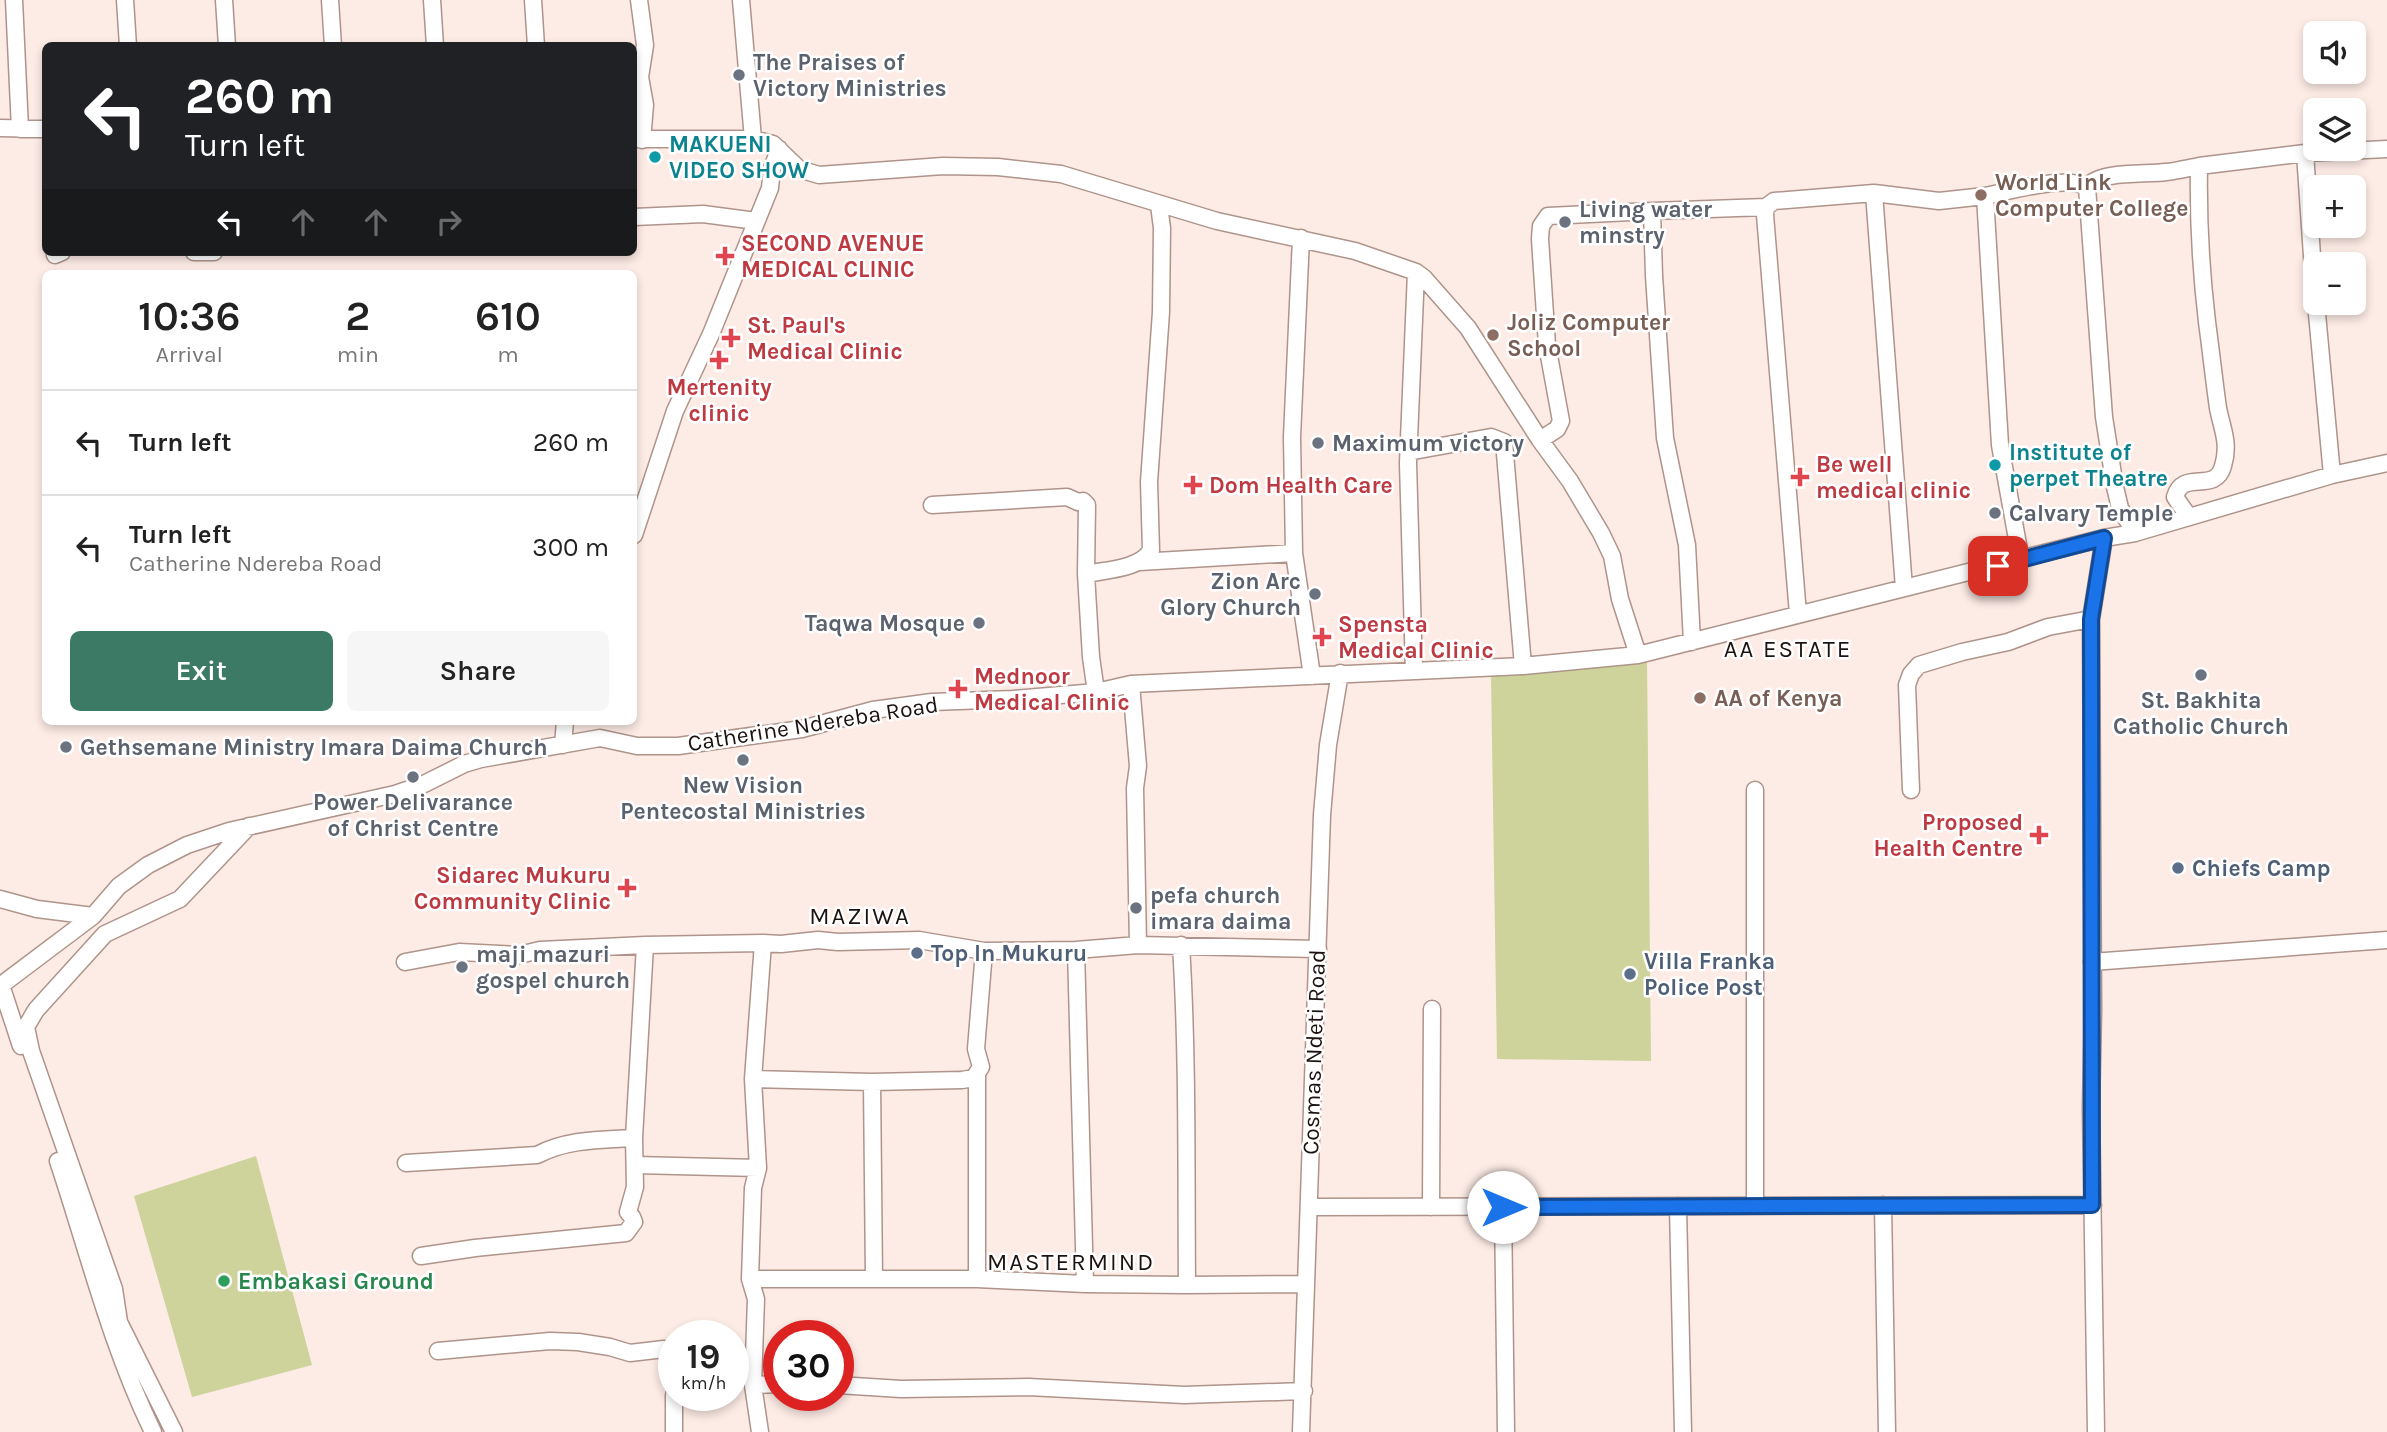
<!DOCTYPE html>
<meta charset="utf-8">
<style>
:root{--surface:#fff;--page:#f6f6f6;--text:#222;--muted:#767676;--line:#e0e0e0;--accent:#3d7a66}
body{margin:0;font-family:Karla,sans-serif;background:var(--page);color:var(--text);height:100vh;display:flex;flex-direction:column;font-size:26px;white-space:nowrap}
*{box-sizing:border-box;margin:0}
p{font-size:23px;color:var(--muted)}
.icon{flex:none;width:38px;height:38px;fill:none;stroke:currentColor;stroke-width:2;stroke-linecap:round;stroke-linejoin:round}
.map{position:relative;flex:1;overflow:hidden}
.panel{position:absolute;left:42px;top:270px;width:595px;height:455px;display:flex;flex-direction:column;background:var(--surface);border-radius:10px;box-shadow:0 4px 10px #0003}
.panel>*{flex:none}
.hud{position:absolute;left:42px;top:42px;width:595px;height:214px;border-radius:10px;box-shadow:0 4px 10px #0003;background:#202124;color:#fff;overflow:hidden}
.buttons{position:absolute;left:2303px;top:21px;display:grid;gap:14px}
.buttons a{display:grid;place-items:center;width:63px;height:63px;border-radius:10px;background:var(--surface);box-shadow:0 4px 10px #0003;font-size:35px}
.speed{position:absolute;left:658px;top:1320px;display:flex;gap:14px;font-size:35px;font-weight:700;text-align:center}
.speed>*{display:grid;place-content:center;width:91px;height:91px;border-radius:50%;background:var(--surface);box-shadow:0 4px 10px #0003;line-height:1}
.speed small{font-size:18px;font-weight:400}
.speed .limit{border:10px solid #d22;background:#fff;color:#111}
.pin{position:absolute;display:grid;place-items:center;width:60px;height:60px;color:#fff;margin:-30px;border-radius:14px;box-shadow:0 4px 10px #0006}
.me{position:absolute;width:77px;margin:-38px;rotate:90deg;stroke-linejoin:round;filter:drop-shadow(0 0 5px #0008)}
.turn{display:flex;align-items:center;gap:24px;height:147px;padding:0 28px;font-size:32px}
.turn .icon{width:91px;height:91px;stroke-width:2.5}
.turn b{display:block;font-size:49px;line-height:60px}
.lanes{display:flex;align-items:center;height:66px;padding:0 28px;background:#0003;justify-content:center;gap:35px;direction:ltr}
.lanes .off{opacity:.35}
.eta{display:flex;justify-content:space-evenly;align-items:center;height:119px;text-align:center}
.eta b{font-size:42px;font-weight:600;line-height:49px}
.primary-button{display:flex;gap:14px;margin-top:auto;padding:14px 28px}
.primary-button a{flex:1;height:80px;border-radius:10px;background:var(--accent);color:#fff;font-size:28px;font-weight:600;line-height:80px;text-align:center}
.primary-button a+a{background:var(--page);color:var(--text)}
ul{padding:0;list-style:none}
li{display:flex;align-items:center;gap:21px;height:105px;padding:0 28px;border-top:2px solid var(--line)}
li div{flex:1}
li b{display:block;font-size:26px}
li em{font-style:normal}
.map>svg:first-child{display:block}
.green{fill:#cdd39a}
.lines{fill:none;stroke-linecap:round;stroke-linejoin:round}
.street-casing{stroke:#ae948a;stroke-width:19}
.street{stroke:#fff;stroke-width:16}
.route-casing{stroke:#114b97;stroke-width:18}
.route{stroke:#1a73e8;stroke-width:12}
.worship-dot{fill:#6b7280;stroke:#fff;stroke-width:2.5}
.culture-dot{fill:#0f9aa8;stroke:#fff;stroke-width:2.5}
.education-dot{fill:#8d6e63;stroke:#fff;stroke-width:2.5}
.health-dot{fill:#e0444e;stroke:#fff;stroke-width:2.5}
.service-dot{fill:#5c6f8a;stroke:#fff;stroke-width:2.5}
.leisure-dot{fill:#2e9e5b;stroke:#fff;stroke-width:2.5}
.labels{text-anchor:middle;dominant-baseline:central;stroke-width:5;stroke-linejoin:round;paint-order:stroke}
.worship-label{font-size:23px;font-weight:bold;fill:#5b616d;stroke:#fff;text-anchor:start}
.culture-label{font-size:23px;font-weight:bold;fill:#0d838f;stroke:#fff;text-anchor:start}
.education-label{font-size:23px;font-weight:bold;fill:#785e54;stroke:#fff;text-anchor:start}
.health-label{font-size:23px;font-weight:bold;fill:#be3a42;stroke:#fff;text-anchor:start}
.street-label{font-size:23px;fill:#1c120f;stroke:#fff}
.service-label{font-size:23px;font-weight:bold;fill:#4e5e75;stroke:#fff;text-anchor:start}
.leisure-label{font-size:23px;font-weight:bold;fill:#27864d;stroke:#fff;text-anchor:start}
.neighbourhood-label{font-size:24px;letter-spacing:2px;fill:#1c120f;stroke:#fff}
</style>
<div class="map">
<svg width="2387" height="1432" viewBox="0 0 2387 1432">
<rect width="100%" height="100%" fill="#fdebe5"/>
<path class="green" d="M1647,661l4,400 -154,-2 -6,-383z
M256,1156l56,209 -120,32 -58,-201z"/>
<g class="lines">
<defs>
<path id="street" d="M14,0l6,129
M125,0l3,46
M224,0l3,46
M330,0l3,46
M432,0l3,46
M533,0l3,46
M639,0l6,45 -5,32 5,28 -3,35
M741,0l12,139
M0,128l46,1
M634,139h119l20,5 26,25 20,6 124,-9 55,1 63,7 156,47 138,30 61,21 8,6 44,50 72,112 30,41 31,52 11,23 8,43 18,56
M2305,153l10,147
M1874,193l30,395
M1985,196c24,-5 81,-21 102,-9
M1652,211l114,-4
M634,217l69,-3 53,7
M1301,238l-9,199 2,116 18,123
M194,252h20
M55,255l7,-3
M2316,303l16,172
M1540,440l17,-11 4,-8 -14,-76 -7,-106 1,-13 7,-10 104,-5 2,65 11,162 22,107 5,97
M1408,452l83,-15 13,5 19,224
M932,505l135,-8 11,5 5,-1 4,4 -1,69
M2189,517l-14,-20c8,-29 40,-2 48,-31 7,-23 -1,-37 -5,-58 -4,-28 -7,-57 -11,-86 -6,-51 -9,-104 -8,-156l106,-13 82,-4
M2135,533l-15,-25 -5,-21 -11,-70 -17,-230c13,-17 59,-12 79,-15 11,-1 22,-4 33,-6
M634,535l41,-124 36,-77 59,-146 2,-19 7,-20
M1139,562l155,-9
M1798,614l-33,-399 1,-8 8,-6 100,-8 65,8 46,-5 15,249 21,116
M1414,671l-6,-208 8,-191
M1131,684l7,82 -3,22 3,157
M1096,692l-5,-35 -5,-83c19,-4 55,-5 65,-24l-2,-68 12,-170 1,-84 -3,-23
M563,745l2,-24
M1755,790v416
M1911,790l-4,-105 4,-11 8,-9 43,-13 46,-10 40,-15 43,-8
M0,899l37,10 56,7
M1181,945c7,114 5,227 6,340
M1076,950l9,334
M405,962l54,-10 60,3 21,-5 105,-5
M2092,962l295,-22
M1,985l20,61
M0,986l93,-70 26,-30 29,-21 39,-20 42,-14 166,-37 29,-10 40,-20 17,-5 119,-21 37,8h41l124,-17 71,-19 59,-8 81,-3 83,-7 35,-8 392,-18 115,-11 466,-117 31,-5 197,-58 55,-12
M753,1079l119,3
M58,1161c30,90 53,185 95,271
M406,1163l131,-8c31,-16 63,-15 97,-17
M635,1165l123,3
M1883,1205l4,227
M1678,1206l5,226
M1310,1207l783,-2
M1431,1207l1,-198
M1503,1207l3,225
M421,1256l54,-8 151,-15 8,-11 -2,-5 -4,-5 7,-25 -1,-49 11,-193 118,-2
M750,1279h227l108,5 102,1 118,-1
M874,1279l-2,-197 90,-2 12,-2 7,-11 -5,-18 8,-98
M977,1279v-206
M438,1351l112,-10 28,1 32,5 20,6 34,-4 10,4
M753,1385l26,-1
M838,1385l63,4 127,-2 156,8 120,-4
M174,1432l-55,-110 -5,-33 -83,-238 -5,-24 10,-17 69,-76 75,-35 69,-73
M674,1432v-37
M760,1432l-7,-47 3,-86 -6,-20 3,-91 5,-20 -5,-89 10,-136 18,1 37,-4 20,2 81,-2 65,11 92,-1 62,-5 180,4
M1301,1432l21,-617 6,-70 12,-72
M2096,1432l-5,-323 2,-99 -2,-391 13,-81"/>
</defs>
<use href="#street" class="street-casing"/>
<use href="#street" class="street"/>
</g>
<g class="lines">
<defs>
<path id="route" d="M1503,1207l589,-2 -1,-586 13,-81 -106,28"/>
</defs>
<use href="#route" class="route-casing"/>
<use href="#route" class="route"/>
</g>
<g class="worship-dot">
<circle cx="739" cy="75" r="7"/>
<circle cx="1565" cy="222" r="7"/>
<circle cx="1318" cy="443" r="7"/>
<circle cx="1995" cy="513" r="7"/>
<circle cx="1315" cy="594" r="7"/>
<circle cx="979" cy="623" r="7"/>
<circle cx="2201" cy="675" r="7"/>
<circle cx="66" cy="747" r="7"/>
<circle cx="743" cy="760" r="7"/>
<circle cx="413" cy="777" r="7"/>
<circle cx="1136" cy="908" r="7"/>
<circle cx="462" cy="967" r="7"/>
</g>
<g class="culture-dot">
<circle cx="655" cy="157" r="7"/>
<circle cx="1995" cy="465" r="7"/>
</g>
<g class="education-dot">
<circle cx="1981" cy="195" r="7"/>
<circle cx="1493" cy="335" r="7"/>
<circle cx="1700" cy="698" r="7"/>
</g>
<g class="health-dot">
<path d="M721.5 245.5h7v7h7v7h-7v7h-7v-7h-7v-7h7z"/>
<path d="M727.5 327.5h7v7h7v7h-7v7h-7v-7h-7v-7h7z"/>
<path d="M715.5 349.5h7v7h7v7h-7v7h-7v-7h-7v-7h7z"/>
<path d="M1796.5 466.5h7v7h7v7h-7v7h-7v-7h-7v-7h7z"/>
<path d="M1189.5 474.5h7v7h7v7h-7v7h-7v-7h-7v-7h7z"/>
<path d="M1318.5 626.5h7v7h7v7h-7v7h-7v-7h-7v-7h7z"/>
<path d="M954.5 678.5h7v7h7v7h-7v7h-7v-7h-7v-7h7z"/>
<path d="M2035.5 824.5h7v7h7v7h-7v7h-7v-7h-7v-7h7z"/>
<path d="M623.5 877.5h7v7h7v7h-7v7h-7v-7h-7v-7h7z"/>
</g>
<g class="service-dot">
<circle cx="2178" cy="868" r="7"/>
<circle cx="917" cy="953" r="7"/>
<circle cx="1630" cy="974" r="7"/>
</g>
<circle class="leisure-dot" cx="224" cy="1281" r="7"/>
<g class="labels">
<g class="worship-label">
<text x="753" y="62">The Praises of<tspan x="753" dy="26">Victory Ministries</tspan></text>
<text x="1579" y="209">Living water<tspan x="1579" dy="26">minstry</tspan></text>
<text x="1332" y="443">Maximum victory</text>
<text x="2009" y="513">Calvary Temple</text>
<text x="1301" y="581" text-anchor="end">Zion Arc<tspan x="1301" dy="26">Glory Church</tspan></text>
<text x="965" y="623" text-anchor="end">Taqwa Mosque</text>
<text x="2201" y="700" text-anchor="middle">St. Bakhita<tspan x="2201" dy="26">Catholic Church</tspan></text>
<text x="80" y="747">Gethsemane Ministry Imara Daima Church</text>
<text x="743" y="785" text-anchor="middle">New Vision<tspan x="743" dy="26">Pentecostal Ministries</tspan></text>
<text x="413" y="802" text-anchor="middle">Power Delivarance<tspan x="413" dy="26">of Christ Centre</tspan></text>
<text x="1150" y="895">pefa church<tspan x="1150" dy="26">imara daima</tspan></text>
<text x="476" y="954">maji mazuri<tspan x="476" dy="26">gospel church</tspan></text>
</g>
<g class="culture-label">
<text x="669" y="144">MAKUENI<tspan x="669" dy="26">VIDEO SHOW</tspan></text>
<text x="2009" y="452">Institute of<tspan x="2009" dy="26">perpet Theatre</tspan></text>
</g>
<g class="education-label">
<text x="1995" y="182">World Link<tspan x="1995" dy="26">Computer College</tspan></text>
<text x="1507" y="322">Joliz Computer<tspan x="1507" dy="26">School</tspan></text>
<text x="1714" y="698">AA of Kenya</text>
</g>
<g class="health-label">
<text x="741" y="243">SECOND AVENUE<tspan x="741" dy="26">MEDICAL CLINIC</tspan></text>
<text x="747" y="325">St. Paul's<tspan x="747" dy="26">Medical Clinic</tspan></text>
<text x="719" y="387" text-anchor="middle">Mertenity<tspan x="719" dy="26">clinic</tspan></text>
<text x="1816" y="464">Be well<tspan x="1816" dy="26">medical clinic</tspan></text>
<text x="1209" y="485">Dom Health Care</text>
<text x="1338" y="624">Spensta<tspan x="1338" dy="26">Medical Clinic</tspan></text>
<text x="974" y="676">Mednoor<tspan x="974" dy="26">Medical Clinic</tspan></text>
<text x="2023" y="822" text-anchor="end">Proposed<tspan x="2023" dy="26">Health Centre</tspan></text>
<text x="611" y="875" text-anchor="end">Sidarec Mukuru<tspan x="611" dy="26">Community Clinic</tspan></text>
</g>
<g class="street-label">
<text transform="translate(813 724) rotate(-9)">Catherine Ndereba Road</text>
<text transform="translate(1314 1052) rotate(-88)">Cosmas Ndeti Road</text>
</g>
<g class="service-label">
<text x="2192" y="868">Chiefs Camp</text>
<text x="931" y="953">Top In Mukuru</text>
<text x="1644" y="961">Villa Franka<tspan x="1644" dy="26">Police Post</tspan></text>
</g>
<g class="leisure-label">
<text x="238" y="1281">Embakasi Ground</text>
</g>
<g class="neighbourhood-label">
<text x="1788" y="649">AA ESTATE</text>
<text x="860" y="916">MAZIWA</text>
<text x="1071" y="1262">MASTERMIND</text>
</g>
</g>
</svg>
<div class="buttons">
<a><svg class="icon" aria-label="sound" viewBox="0 0 24 24"><path d="M4 9h4l5-4v14l-5-4H4zM17 9q2 3 0 6"/></svg></a>
<a><svg class="icon" aria-label="layers" viewBox="0 0 24 24"><path d="M12 4l9 5-9 5-9-5zM3 14l9 5 9-5"/></svg></a>
<a>+</a>
<a>−</a>
</div>
<div class="speed"><div>19<small>km/h</small></div><div class="limit">30</div></div>
<div class="pin" style="left:1998px;top:566px;background:#d93025"><svg class="icon" aria-label="arrive" viewBox="0 0 24 24"><path d="M6 21V4h12l-3 4 3 4H6"/></svg></div>
<svg class="me" style="left:1503px;top:1207px" viewBox="-20 -20 40 40"><circle r="19" fill="#fff"/><path d="M0-13L10 11 0 6-10 11z" fill="#1a73e8"/></svg>
<div class="hud">
<div class="turn"><svg class="icon" aria-label="left" viewBox="0 0 24 24"><path d="M17 20v-9H6M10 6l-5 5 5 5"/></svg><div><b>260 m</b>Turn left</div></div>
<div class="lanes"><svg class="icon" aria-label="left" viewBox="0 0 24 24"><path d="M17 20v-9H6M10 6l-5 5 5 5"/></svg><svg class="icon off" aria-label="ahead" viewBox="0 0 24 24"><path d="M12 20V5M6 11l6-6 6 6"/></svg><svg class="icon off" aria-label="ahead" viewBox="0 0 24 24"><path d="M12 20V5M6 11l6-6 6 6"/></svg><svg class="icon off" aria-label="right" viewBox="0 0 24 24"><path d="M7 20v-9h11M14 6l5 5-5 5"/></svg></div>
</div>
<section class="panel">
<div class="eta">
<div><b>10:36</b><p>Arrival</p></div>
<div><b>2</b><p>min</p></div>
<div><b>610</b><p>m</p></div>
</div>
<ul>
<li><svg class="icon" aria-label="left" viewBox="0 0 24 24"><path d="M17 20v-9H6M10 6l-5 5 5 5"/></svg><div><b>Turn left</b></div><em>260 m</em></li>
<li><svg class="icon" aria-label="left" viewBox="0 0 24 24"><path d="M17 20v-9H6M10 6l-5 5 5 5"/></svg><div><b>Turn left</b><p>Catherine Ndereba Road</p></div><em>300 m</em></li>
</ul>
<div class="primary-button"><a>Exit</a><a>Share</a></div>
</section>
</div>
